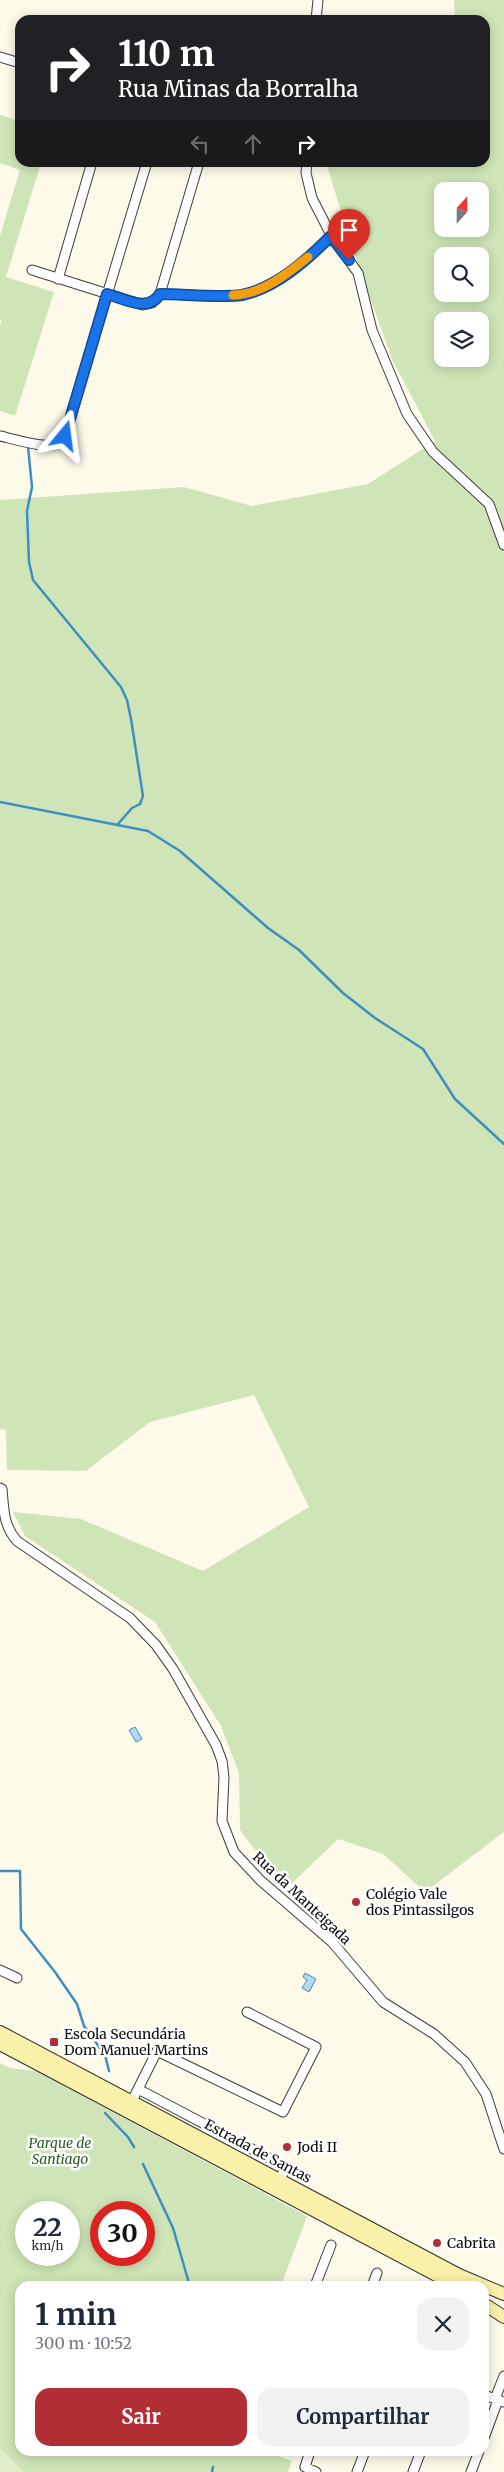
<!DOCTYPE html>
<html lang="pt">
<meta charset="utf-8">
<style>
:root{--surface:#fff;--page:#f2f2f3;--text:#1f2937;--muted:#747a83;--accent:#b02e34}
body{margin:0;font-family:Merriweather,serif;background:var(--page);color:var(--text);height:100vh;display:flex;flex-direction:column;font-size:19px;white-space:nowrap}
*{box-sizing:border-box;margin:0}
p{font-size:16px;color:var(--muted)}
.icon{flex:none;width:28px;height:28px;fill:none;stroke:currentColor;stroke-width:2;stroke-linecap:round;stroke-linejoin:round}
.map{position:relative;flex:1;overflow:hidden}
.side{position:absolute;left:15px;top:2281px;width:474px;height:175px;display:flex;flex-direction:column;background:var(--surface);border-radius:15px;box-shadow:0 2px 12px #0003}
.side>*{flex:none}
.hud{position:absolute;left:15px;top:15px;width:475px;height:152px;border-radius:15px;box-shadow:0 2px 12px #0003;background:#202124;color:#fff;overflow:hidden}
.needle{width:32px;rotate:21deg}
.tools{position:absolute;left:434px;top:182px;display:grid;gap:10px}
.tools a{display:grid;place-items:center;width:55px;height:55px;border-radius:10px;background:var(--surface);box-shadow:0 2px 12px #0003;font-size:25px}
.speed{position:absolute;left:15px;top:2201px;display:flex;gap:10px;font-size:25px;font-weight:700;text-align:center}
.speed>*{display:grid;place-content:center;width:65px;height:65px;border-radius:50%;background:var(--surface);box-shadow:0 2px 12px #0003;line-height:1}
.speed small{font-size:12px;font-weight:400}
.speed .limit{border:8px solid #d22;background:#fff;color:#111}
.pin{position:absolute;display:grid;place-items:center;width:42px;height:42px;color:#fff;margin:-51px -21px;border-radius:50% 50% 50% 0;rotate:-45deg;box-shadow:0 0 5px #0007}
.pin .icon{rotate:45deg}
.me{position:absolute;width:55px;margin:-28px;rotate:16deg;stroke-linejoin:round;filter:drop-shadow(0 0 4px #0008)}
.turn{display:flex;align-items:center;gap:18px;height:105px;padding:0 20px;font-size:22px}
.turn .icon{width:65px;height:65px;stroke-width:2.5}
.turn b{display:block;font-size:35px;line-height:42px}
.lanes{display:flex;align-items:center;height:48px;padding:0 20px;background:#0003;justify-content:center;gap:25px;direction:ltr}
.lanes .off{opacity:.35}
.round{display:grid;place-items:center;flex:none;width:52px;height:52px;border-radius:15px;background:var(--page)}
.headline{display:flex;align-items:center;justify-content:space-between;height:85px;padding:0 20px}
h1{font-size:30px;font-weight:700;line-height:38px}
.action{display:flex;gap:10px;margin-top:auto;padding:10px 20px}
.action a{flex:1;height:58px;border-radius:15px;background:var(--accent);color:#fff;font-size:20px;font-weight:700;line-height:58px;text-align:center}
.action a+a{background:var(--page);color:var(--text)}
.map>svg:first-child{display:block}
.green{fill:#cfe5b7;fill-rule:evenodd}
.pitch{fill:#e0edc8}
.water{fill:#b3d9f1;stroke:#3f8ec2}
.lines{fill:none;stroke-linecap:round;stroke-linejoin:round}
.stream{stroke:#3f8ec2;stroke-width:2.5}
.street-casing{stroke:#3e3e3e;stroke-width:11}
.secondary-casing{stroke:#2d2d2d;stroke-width:14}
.street{stroke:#fff;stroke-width:9}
.secondary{stroke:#f9f0aa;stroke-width:12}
.route-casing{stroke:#114b97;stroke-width:12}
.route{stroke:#1a73e8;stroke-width:9}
.slow{stroke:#f59e0b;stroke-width:9}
.poi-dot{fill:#b02e34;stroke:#fff;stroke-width:2}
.labels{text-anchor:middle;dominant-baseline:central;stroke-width:5;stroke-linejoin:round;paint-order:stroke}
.poi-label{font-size:14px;fill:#0b0b0b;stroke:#fff;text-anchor:start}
.street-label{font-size:14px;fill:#0b0b0b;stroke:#fff}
.park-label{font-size:14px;font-style:italic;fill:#2d5d21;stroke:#fff}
</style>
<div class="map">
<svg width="504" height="2472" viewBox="0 0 504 2472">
<rect width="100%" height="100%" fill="#fefaea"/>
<path class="green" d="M454,0h50v1832l-79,60 -42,-38 -45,-15 -53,51 -45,-60 -1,-57 -18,-47 -66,-104 -130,-86 -12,-24 68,7 122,52 106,-64 -55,-112 -104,27 -64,49 -79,-1 -1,-40 -6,-1v-929l184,-13 68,19 116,-22 67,-43 -43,-82 -40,-112 -26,-84 159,-1v-142h-30zM442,191h38v38h-38zM442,256h38v38h-38zM442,321h38v38h-38z
M20,107v55l21,1 -35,114 48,15 -39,124 -15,-5v-85l2,-6 -2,-1v-83l20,-66 -20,-7v-48l16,5z
M0,2063l10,5 26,3 271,145 -26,70h-261v165h252v3l20,7 -4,11h-265l-23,-24zM26,2212h43v43h-43zM101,2212h43v43h-43z"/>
<path class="pitch" d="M0,2448l23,24h-23z"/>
<path class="water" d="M135,1727l7,12 -6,3 -7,-12z
M305,1973l11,6 -7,13 -7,-4 5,-8 -4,-3z"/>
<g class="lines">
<path class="stream" d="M28,447l4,40 -5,24 2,51 4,18 88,107 6,13 4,19 12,77 -3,8 -8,4 -14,16
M0,802l148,29 32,20 88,77 31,22 44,43 32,25 48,31 32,50 49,45
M0,1871h20l1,58 34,43 22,32 7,22 21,29 4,16
M105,2113l23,24 6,10
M143,2164l30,64 16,55
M219,2454l1,-3
M212,2472l1,-5"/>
<defs>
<path id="street" d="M316,20l2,-20
M0,57l20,6
M307,162l-1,11 6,25 19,37 27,38 14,57 35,84 26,38 56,52 15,41
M32,270l111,35 9,-2 8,-9 39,-132
M58,279l34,-117
M160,294c22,0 62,4 82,1 34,-7 65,-35 89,-60
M0,436c14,3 54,16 63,5l84,-279
M0,1488l2,1c2,20 1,36 15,52l113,77 26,27 17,24 43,76 6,16 2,16 -2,44 12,31 26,28 72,62 51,60 51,32 31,28 21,32 18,55
M0,1970l17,8
M138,2089l148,78 -6,12
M132,2101l25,-50 126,61 33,-65 -69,-35
M315,2286l16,-41
M372,2286l5,-13
M484,2395l20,7
M495,2399l9,-23
M484,2438l14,-38
M310,2451l-5,16 11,5
M357,2472l8,-21
M413,2472l8,-21
M471,2472l8,-21"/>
<path id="secondary" d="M0,2032l459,243 45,19
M0,2044l457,242
M484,2304l20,13"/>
</defs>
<use href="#street" class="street-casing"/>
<use href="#secondary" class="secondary-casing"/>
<use href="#street" class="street"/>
<use href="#secondary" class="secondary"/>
</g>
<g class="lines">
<defs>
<path id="route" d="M65,436l42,-142c18,5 41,19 53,0 22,0 62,4 82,1 34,-7 65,-35 89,-59l18,24"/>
</defs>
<use href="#route" class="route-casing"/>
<use href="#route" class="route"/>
<path class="slow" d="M233,295c28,0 54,-21 75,-38"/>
</g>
<g class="poi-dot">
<circle cx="356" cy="1902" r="5"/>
<rect x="49" y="2037" width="10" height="10" rx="2.5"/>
<circle cx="287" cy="2147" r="5"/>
<circle cx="437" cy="2243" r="5"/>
</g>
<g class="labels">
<g class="poi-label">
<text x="366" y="1894">Colégio Vale<tspan x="366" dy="16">dos Pintassilgos</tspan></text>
<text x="64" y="2034">Escola Secundária<tspan x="64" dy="16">Dom Manuel Martins</tspan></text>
<text x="297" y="2147">Jodi II</text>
<text x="447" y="2243">Cabrita</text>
</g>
<g class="street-label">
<text transform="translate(302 1898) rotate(43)">Rua da Manteigada</text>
<text transform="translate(258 2151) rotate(28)">Estrada de Santas</text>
</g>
<g class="park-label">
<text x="60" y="2143">Parque de<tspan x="60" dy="16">Santiago</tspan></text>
</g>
</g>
</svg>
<div class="tools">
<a><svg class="needle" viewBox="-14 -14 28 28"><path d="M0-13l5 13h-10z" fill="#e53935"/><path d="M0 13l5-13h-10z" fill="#747a83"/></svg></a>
<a><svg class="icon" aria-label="search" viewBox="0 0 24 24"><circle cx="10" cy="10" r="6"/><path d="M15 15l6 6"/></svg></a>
<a><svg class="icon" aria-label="layers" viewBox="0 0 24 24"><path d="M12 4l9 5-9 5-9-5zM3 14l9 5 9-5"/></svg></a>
</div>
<div class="speed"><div>22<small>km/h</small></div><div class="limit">30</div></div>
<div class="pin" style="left:349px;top:260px;background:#d93025"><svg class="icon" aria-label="arrive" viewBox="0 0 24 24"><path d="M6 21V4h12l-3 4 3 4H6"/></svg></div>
<svg class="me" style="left:65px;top:436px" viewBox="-20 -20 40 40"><path d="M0-17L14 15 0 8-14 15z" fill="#1a73e8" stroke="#fff" stroke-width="4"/></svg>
<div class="hud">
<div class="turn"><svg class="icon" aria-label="right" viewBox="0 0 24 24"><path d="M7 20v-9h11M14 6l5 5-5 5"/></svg><div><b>110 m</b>Rua Minas da Borralha</div></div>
<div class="lanes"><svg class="icon off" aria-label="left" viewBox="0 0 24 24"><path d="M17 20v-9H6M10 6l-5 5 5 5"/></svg><svg class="icon off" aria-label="ahead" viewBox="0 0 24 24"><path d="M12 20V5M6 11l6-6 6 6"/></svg><svg class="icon" aria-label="right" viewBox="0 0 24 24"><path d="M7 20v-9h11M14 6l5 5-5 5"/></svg></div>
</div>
<section class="side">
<div class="headline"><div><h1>1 min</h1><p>300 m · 10:52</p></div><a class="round"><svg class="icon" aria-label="close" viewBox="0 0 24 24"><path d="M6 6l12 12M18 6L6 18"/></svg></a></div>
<div class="action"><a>Sair</a><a>Compartilhar</a></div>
</section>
</div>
